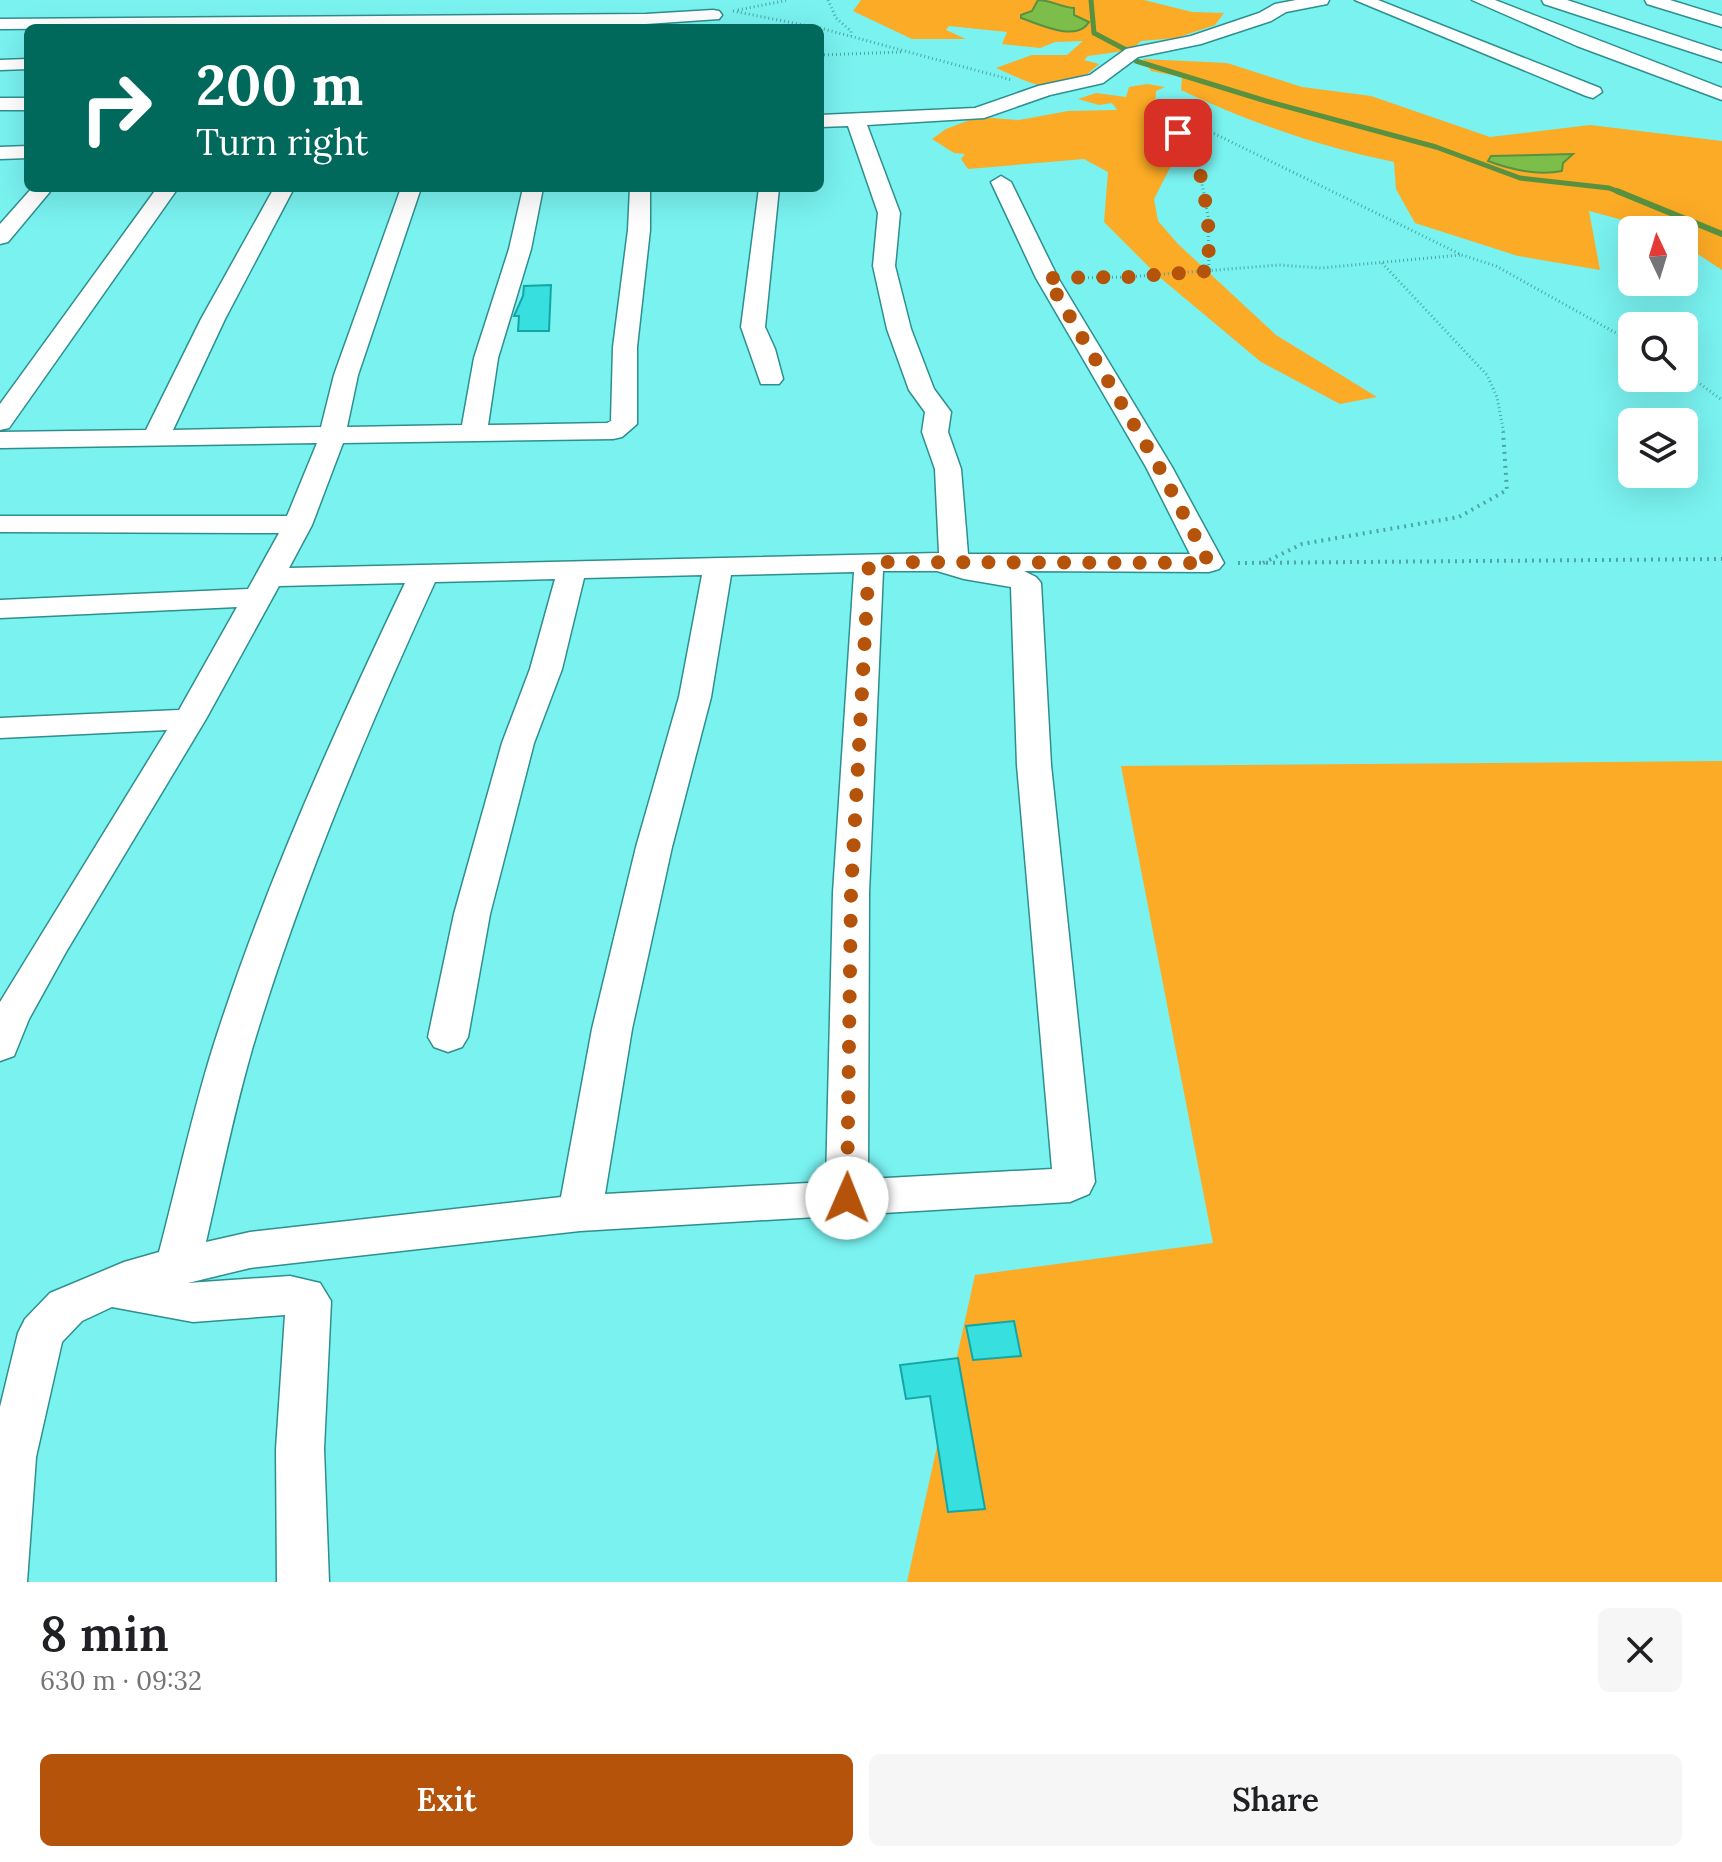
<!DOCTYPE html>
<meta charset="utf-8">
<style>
:root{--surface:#fff;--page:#f6f6f6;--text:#202124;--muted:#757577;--accent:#b45309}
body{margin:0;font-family:Lora,serif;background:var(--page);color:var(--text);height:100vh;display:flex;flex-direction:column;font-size:30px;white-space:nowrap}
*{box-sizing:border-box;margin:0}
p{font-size:26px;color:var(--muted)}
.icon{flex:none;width:44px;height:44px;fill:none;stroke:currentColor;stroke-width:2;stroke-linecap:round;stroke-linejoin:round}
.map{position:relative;height:1582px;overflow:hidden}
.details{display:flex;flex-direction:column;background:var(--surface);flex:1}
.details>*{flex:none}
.banner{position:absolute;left:24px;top:24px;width:800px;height:168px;border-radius:12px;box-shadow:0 8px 32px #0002;background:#00695c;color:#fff;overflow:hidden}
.needle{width:52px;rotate:356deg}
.buttons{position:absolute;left:1618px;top:216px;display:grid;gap:16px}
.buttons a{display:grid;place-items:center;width:80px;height:80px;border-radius:12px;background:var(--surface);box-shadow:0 8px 32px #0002;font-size:40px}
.pin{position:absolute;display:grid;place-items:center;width:68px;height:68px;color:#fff;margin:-34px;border-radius:16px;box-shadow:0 4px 12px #0006}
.me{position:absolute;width:88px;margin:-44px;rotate:1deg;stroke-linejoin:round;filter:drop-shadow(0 0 6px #0008)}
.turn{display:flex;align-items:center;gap:28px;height:168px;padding:0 40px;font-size:36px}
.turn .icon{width:104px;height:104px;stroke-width:2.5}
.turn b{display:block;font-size:56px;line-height:68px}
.round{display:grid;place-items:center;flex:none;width:84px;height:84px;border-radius:12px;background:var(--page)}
.summary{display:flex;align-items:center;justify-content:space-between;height:136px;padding:0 40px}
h1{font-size:48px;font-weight:600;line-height:60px}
.primary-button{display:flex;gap:16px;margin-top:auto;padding:16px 40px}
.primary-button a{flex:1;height:92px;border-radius:12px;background:var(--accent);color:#fff;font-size:32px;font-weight:600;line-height:92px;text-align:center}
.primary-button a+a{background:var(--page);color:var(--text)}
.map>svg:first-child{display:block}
.green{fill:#fbab25}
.water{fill:#7dbe4a;stroke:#589140;stroke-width:2}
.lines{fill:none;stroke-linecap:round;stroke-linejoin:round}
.stream-far1{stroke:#589140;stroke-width:5}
.stream{stroke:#589140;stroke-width:6}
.building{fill:#37dfde;stroke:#13a6a5;stroke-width:2}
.street-casing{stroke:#2e8f8e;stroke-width:3}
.path-far1{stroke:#4ca7a6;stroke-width:3;stroke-dasharray:1 3;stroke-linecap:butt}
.path{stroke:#4ca7a6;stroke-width:4;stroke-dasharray:2 5;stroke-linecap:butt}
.street{fill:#fff;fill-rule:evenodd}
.route{stroke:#b45309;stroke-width:14;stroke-dasharray:0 25.2}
</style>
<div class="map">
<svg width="1722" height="1582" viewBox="0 0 1722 1582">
<rect width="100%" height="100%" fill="#79f2f0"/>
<path class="green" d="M861,0h283l48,12 32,1 -9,12 -39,13 -35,3 -10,9 -43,6 -4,4 15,4c-40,37 -59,23 -103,4l36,-13h35l16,-14 -28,1 -15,6 -38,-4 5,-12 -58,-6 -3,4 20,9h-54l-59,-28z
M1143,59l84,4 75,24 69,9 119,41 100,-12 132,16v129l-38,-25v-15h-24l-71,-19 11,59 -82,-14 -103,-33 -19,-34 -2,-27c-73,-15 -146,-40 -213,-72l1,-13 -31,-6z
M1147,84l18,3 -9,4c-1,20 -8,36 -2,56l21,11 -21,41 4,22 20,23 98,91 101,62 -37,7 -79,-42 -104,-87 -53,-53 4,-50 -24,-13 -116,10 -7,-10 4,-5 -11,-1 -22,-14 14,-10 32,-12 41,3 49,-9 49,-1 -5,-7 -13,2 -21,-6 18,-6 30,4 3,-10z
M1722,761v821h-815l68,-307 238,-32 -92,-477z"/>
<path class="water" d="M1038,0c13,0 22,7 36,8v7l15,7c-12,21 -50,2 -68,-4v-3l11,-4z
M1573,154l-10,9 -1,8c-25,5 -50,-1 -74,-10l3,-5z"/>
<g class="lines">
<path class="stream-far1" d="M1091,0l3,33 38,20 4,8 130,40 170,46 84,31 89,10 13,5"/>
<path class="stream" d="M1617,191l105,43"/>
</g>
<path class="building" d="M551,285l-2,46h-31l1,-15h-5l9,-20 1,-10z
M1014,1321l7,35 -48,4 -7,-34z
M958,1358l27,151 -37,3 -18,-116 -24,3 -6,-34z"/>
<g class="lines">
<defs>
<path id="street" d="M1296,0h33l-2,4 -41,8 -15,9 -70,23 -63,13 -35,26 -53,12 -66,23 -117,7 33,88 -5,53 16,63 23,60 17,23 -3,20 13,37 7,85h222l-44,-87 -110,-189 -45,-96 10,-6 10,6 47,96 114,189 52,96 -5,6 -10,3 -185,-1 12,6 5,6 10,182 44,417 -6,12 -19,8 -490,29 -330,37 -62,15 102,-7 30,7 11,18 -7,148 5,133h-52l-1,-133 9,-134 -92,7 -81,-15 -30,14 -20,21 -26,115 -9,125h-27v-175l18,-74 7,-14 25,-26 74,-31 35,-10c18,-68 33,-138 54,-205 51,-160 120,-313 192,-464l-126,3 -73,133 -140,233 -37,67 -15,37 -14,5v-59l167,-272 -167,8v-20l179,-8 58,-103 -237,11v-18l248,-11 31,-56 -279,-1v-16h287l30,-73 -317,5v-16l146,-2 55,-111 73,-131h20l-69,131 -52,111 148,-3 13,-52 67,-187h20l-63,187 -11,52 115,-2 12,-67 35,-109 14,-61h20l-12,61 -33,109 -10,67 119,-2 4,-2 2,-74 15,-117 2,-42h20v42l-13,117v77l-15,13 -9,2 -270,4 -31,82 -23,43 650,-15 -4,-84 -13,-37 3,-20 -16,-22 -22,-61 -14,-63 5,-53 -30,-87 -28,1v-12l155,-7 63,-22 52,-11 36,-26 65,-13 68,-23 16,-9zM883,571h54l27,8 47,8 6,178 35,404 -184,10 1,-286zM854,572l-21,321 -7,289 -221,12 27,-165 40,-182 39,-150 20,-122zM702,575l-23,122 -43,150 -44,182 -31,168 -311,35 -44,10c15,-66 28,-131 47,-196 48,-159 113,-313 182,-464l120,-3 -25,90 -28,74 -48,171 -26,123 6,10 14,5 14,-5 6,-10 22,-123 44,-171 28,-74 22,-91z
M1355,0h23l222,88 2,4 -9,6 -7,-2z
M1472,0h23l227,88v12l-145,-54z
M1542,0h25l155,51v11l-178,-58z
M1645,0h25l52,16v11l-75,-23z
M713,10l6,1 3,4 -3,4 -73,5 -646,5v-10l646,-5z
M28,59v10l-28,1v-10z
M0,98h28v12h-28z
M28,146v12l-28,1v-12z
M32,188h21l-45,54 -8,2v-20z
M157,188h21l-169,240 -9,2v-26z
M759,188h20l-14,139 10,22 8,30 -4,5h-18l-20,-57z"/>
</defs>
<use href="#street" class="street-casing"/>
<path class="path-far1" d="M828,0l8,18 15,13v5
M738,10l50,-10
M733,11l86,17
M820,28l192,52
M820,55l82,-3
M1161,115l52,18 249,122 34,11 136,76
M1164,118l32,33 12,65 1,55
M1382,263l105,112 10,22 7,37
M1072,278l56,-1 151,-12 42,3 140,-13
M1684,372l38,28"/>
<path class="path" d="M1238,563l484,-4
M1263,563l39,-19 157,-27 48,-27 -4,-58"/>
<use href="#street" class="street"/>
</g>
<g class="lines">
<path class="route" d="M847,1198l4,-305 18,-331 340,1 -50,-96 -112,-189 81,-1 81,-6 -1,-55 -12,-65 -18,-18"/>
</g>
</svg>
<div class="buttons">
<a><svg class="needle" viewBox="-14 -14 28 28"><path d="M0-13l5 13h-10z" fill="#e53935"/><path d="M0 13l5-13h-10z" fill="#757577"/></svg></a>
<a><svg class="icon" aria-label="search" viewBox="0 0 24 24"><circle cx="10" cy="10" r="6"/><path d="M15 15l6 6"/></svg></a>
<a><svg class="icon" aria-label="layers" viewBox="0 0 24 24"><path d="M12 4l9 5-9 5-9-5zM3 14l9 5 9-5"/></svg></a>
</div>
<div class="pin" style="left:1178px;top:133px;background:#d93025"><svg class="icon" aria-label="arrive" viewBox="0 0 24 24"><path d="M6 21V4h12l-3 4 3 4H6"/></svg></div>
<svg class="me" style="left:847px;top:1198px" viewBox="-20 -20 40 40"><circle r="19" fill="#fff"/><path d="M0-13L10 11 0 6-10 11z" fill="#b45309"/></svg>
<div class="banner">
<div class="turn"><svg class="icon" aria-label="right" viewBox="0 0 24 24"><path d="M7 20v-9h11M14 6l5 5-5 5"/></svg><div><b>200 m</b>Turn right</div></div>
</div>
</div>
<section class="details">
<div class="summary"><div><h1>8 min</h1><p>630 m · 09:32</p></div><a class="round"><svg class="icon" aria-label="close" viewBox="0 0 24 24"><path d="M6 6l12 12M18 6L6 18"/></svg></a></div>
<div class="primary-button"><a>Exit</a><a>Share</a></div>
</section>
